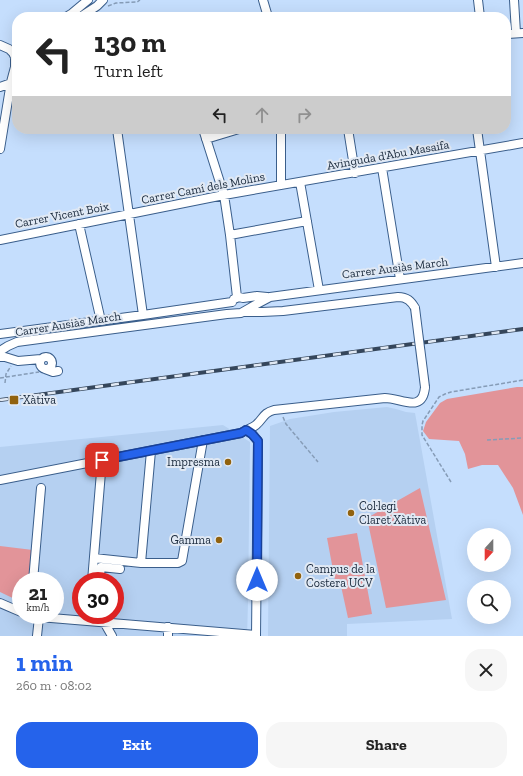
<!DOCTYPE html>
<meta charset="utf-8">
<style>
:root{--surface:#fff;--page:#f6f6f6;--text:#222;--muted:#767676;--accent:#2563eb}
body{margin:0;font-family:"Zilla Slab",serif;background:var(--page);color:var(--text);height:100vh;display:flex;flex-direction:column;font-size:15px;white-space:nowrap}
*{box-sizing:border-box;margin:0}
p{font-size:13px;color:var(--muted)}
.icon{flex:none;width:22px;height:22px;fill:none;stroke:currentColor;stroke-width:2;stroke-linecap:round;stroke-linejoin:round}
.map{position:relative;height:636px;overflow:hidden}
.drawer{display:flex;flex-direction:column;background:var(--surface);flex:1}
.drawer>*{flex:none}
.guide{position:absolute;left:12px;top:12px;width:499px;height:122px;border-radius:16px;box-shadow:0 4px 16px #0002;background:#fff;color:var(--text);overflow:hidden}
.needle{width:26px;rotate:201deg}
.tools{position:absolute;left:467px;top:528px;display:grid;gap:8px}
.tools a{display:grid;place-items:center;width:44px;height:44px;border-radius:50%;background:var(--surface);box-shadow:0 4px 16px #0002;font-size:20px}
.speed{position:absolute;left:12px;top:572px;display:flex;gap:8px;font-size:20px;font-weight:700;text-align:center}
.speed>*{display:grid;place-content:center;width:52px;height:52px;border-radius:50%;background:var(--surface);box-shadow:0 4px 16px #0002;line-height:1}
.speed small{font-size:10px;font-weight:400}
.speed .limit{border:6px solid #d22;background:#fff;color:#111}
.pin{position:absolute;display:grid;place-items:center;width:34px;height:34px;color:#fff;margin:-17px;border-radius:8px;box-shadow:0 2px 6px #0006}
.me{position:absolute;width:44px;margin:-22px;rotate:0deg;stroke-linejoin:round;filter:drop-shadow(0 0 3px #0008)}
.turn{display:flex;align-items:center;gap:14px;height:84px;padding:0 16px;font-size:18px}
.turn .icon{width:52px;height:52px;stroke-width:2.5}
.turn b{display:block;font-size:28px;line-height:34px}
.lanes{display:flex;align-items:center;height:38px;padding:0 16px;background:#0003;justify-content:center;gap:20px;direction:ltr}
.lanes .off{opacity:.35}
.round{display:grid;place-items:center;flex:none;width:42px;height:42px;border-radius:16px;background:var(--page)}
.head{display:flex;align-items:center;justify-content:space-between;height:68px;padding:0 16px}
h1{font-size:24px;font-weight:700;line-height:30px;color:var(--accent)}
.action{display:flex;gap:8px;margin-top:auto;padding:8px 16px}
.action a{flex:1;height:46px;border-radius:16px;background:var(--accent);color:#fff;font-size:16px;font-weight:700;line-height:46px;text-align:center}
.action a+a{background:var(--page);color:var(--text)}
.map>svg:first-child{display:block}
.built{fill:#b5d0f1;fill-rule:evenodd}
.green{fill:#e29499}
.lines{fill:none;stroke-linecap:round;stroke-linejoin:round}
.minor-casing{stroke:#3a5e8b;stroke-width:10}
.path{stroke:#869cb7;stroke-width:1.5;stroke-dasharray:4 2;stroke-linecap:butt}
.minor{stroke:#fff;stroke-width:8}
.rail-casing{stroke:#35465b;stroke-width:4}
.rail{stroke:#e1e9f4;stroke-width:2.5;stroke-dasharray:8;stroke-linecap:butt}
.minor-bridge-casing{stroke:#3a5e8b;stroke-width:10;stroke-linecap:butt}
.minor-bridge{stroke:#fff;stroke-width:8}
.route-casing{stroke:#184099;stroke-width:10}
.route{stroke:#2563eb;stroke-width:7}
.poi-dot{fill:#91620e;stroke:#e1e9f4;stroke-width:1.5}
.labels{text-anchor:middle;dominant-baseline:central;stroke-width:4;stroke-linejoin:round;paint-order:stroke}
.street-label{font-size:12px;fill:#18283b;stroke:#e1e9f4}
.poi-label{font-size:12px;fill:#18283b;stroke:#e1e9f4;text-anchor:start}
</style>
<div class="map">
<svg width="523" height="636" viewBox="0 0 523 636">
<rect width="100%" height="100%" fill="#c5defd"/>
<path class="built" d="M387,407l9,2 10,3 9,1 37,206 -105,5v12h-79l2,-210 20,-7 44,-7z
M223,425l27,17 -2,161 -1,33h-247v-189zM21,581h34v34h-34zM81,581h34v34h-34z"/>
<path class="green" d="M517,387h6v128l-10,-27 -15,-23h-16l-14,4 -3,-15 -6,-13 -30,-2 -6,-8 3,-9 14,-19 7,-4z
M420,488l26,112 -60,8 -19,-90z
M357,533l15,81 -24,4 -7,-32h-5l-9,-48z
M0,546l33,4 -2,31h-10v21l-21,-10z"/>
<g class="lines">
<defs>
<path id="minor" d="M263,0l5,17
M478,0l2,17
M514,0l2,33
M66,17l5,-3 17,-14
M80,17l17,-11 6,-6
M506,34l17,-1
M0,45l9,4 4,4
M0,87l14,-5
M117,129l26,186
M203,129l21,66 6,40 7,62
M281,129v56
M348,129l7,44
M477,129l19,138
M206,139l33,-10
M0,149l11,-67 4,-15v-10l-2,-4
M382,168l18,111
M300,182l19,108
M79,224l22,97
M230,235l77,-14
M0,240l224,-45 299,-52
M234,299l5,-2 4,1 14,-2 10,1
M243,312h19l21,-1 115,-14c9,0 13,4 17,11
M0,334l143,-19 89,-13
M0,351l8,-5 9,-4 210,-28 14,-1 14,-8 15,-8 253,-34
M40 363a6 6 0 1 1 12 0a6 6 0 1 1-12 0Z
M0,357h5l13,4 23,-2
M45,369l8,3 5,-1
M246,430l6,4 6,7 -2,195
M0,480l241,-47c5,-3 11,-5 15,-8 8,-7 7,-12 18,-15l111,-12c16,0 38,16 40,-11
M94,558l47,5h37l4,-2 21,-121
M141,563l10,-112
M33,581l8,-93
M92,581l10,-121
M99,581l2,-14 19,2
M0,603l21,9
M33,615l6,2 217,18
M104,622l8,14
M37,636l2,-19
M168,636v-9"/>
</defs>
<use href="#minor" class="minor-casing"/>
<path class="path" d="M108,6l8,-3 21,-1 3,-2
M0,378l39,-6
M5,383l1,-9 5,-8
M283,417l3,7 32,38
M487,440l36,-2
M451,482l-29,-47v-10l1,-4 16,-24 6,-3 6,-2 72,-12"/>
<use href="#minor" class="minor"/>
<defs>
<path id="rail" d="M0,400l523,-71"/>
</defs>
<use href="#rail" class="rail-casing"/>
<use href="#rail" class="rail"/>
<defs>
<path id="minor-bridge" d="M415,308l10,79"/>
</defs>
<use href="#minor-bridge" class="minor-bridge-casing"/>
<use href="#minor-bridge" class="minor-bridge"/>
</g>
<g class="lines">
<defs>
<path id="route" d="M102,460l139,-27 5,-3 6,4 6,7 -1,139"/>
</defs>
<use href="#route" class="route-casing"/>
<use href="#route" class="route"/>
</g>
<g class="poi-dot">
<rect x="9" y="395" width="10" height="10" rx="2"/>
<circle cx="228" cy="462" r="4"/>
<circle cx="351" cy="513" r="4"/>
<circle cx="219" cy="540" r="4"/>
<circle cx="298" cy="576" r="4"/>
</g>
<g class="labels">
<g class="street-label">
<text transform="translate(388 155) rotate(-10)">Avinguda d'Abu Masaifa</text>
<text transform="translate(203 188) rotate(-11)">Carrer Camí dels Molins</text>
<text transform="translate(62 215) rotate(-11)">Carrer Vicent Boix</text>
<text transform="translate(395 268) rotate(-7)">Carrer Ausiàs March</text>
<text transform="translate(68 324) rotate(-9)">Carrer Ausiàs March</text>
</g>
<g class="poi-label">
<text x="23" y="400">Xàtiva</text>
<text x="220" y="462" text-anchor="end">Impresma</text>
<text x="359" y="506">Col·legi<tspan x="359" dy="14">Claret Xàtiva</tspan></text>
<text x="211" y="540" text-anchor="end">Gamma</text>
<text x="306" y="569">Campus de la<tspan x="306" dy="14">Costera UCV</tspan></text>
</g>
</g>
</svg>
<div class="tools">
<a><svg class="needle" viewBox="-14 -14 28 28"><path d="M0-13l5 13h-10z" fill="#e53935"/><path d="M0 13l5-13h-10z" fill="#767676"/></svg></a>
<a><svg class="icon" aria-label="search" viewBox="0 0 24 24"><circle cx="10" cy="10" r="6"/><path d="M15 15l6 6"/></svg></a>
</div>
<div class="speed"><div>21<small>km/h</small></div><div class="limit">30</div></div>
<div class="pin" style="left:102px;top:460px;background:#d93025"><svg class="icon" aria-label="arrive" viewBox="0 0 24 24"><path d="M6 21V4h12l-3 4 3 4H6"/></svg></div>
<svg class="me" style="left:257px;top:580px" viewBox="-20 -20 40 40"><circle r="19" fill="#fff"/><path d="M0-13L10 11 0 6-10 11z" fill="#2563eb"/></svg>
<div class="guide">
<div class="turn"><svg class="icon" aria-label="left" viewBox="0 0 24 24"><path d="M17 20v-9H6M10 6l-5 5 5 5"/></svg><div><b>130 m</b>Turn left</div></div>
<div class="lanes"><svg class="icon" aria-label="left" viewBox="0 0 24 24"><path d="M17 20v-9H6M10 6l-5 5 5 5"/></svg><svg class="icon off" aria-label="ahead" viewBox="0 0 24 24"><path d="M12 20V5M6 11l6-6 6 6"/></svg><svg class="icon off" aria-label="right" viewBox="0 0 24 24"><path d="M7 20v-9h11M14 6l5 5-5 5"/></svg></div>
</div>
</div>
<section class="drawer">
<div class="head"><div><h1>1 min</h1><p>260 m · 08:02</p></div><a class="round"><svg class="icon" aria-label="close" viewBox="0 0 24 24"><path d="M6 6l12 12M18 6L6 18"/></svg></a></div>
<div class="action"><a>Exit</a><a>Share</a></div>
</section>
